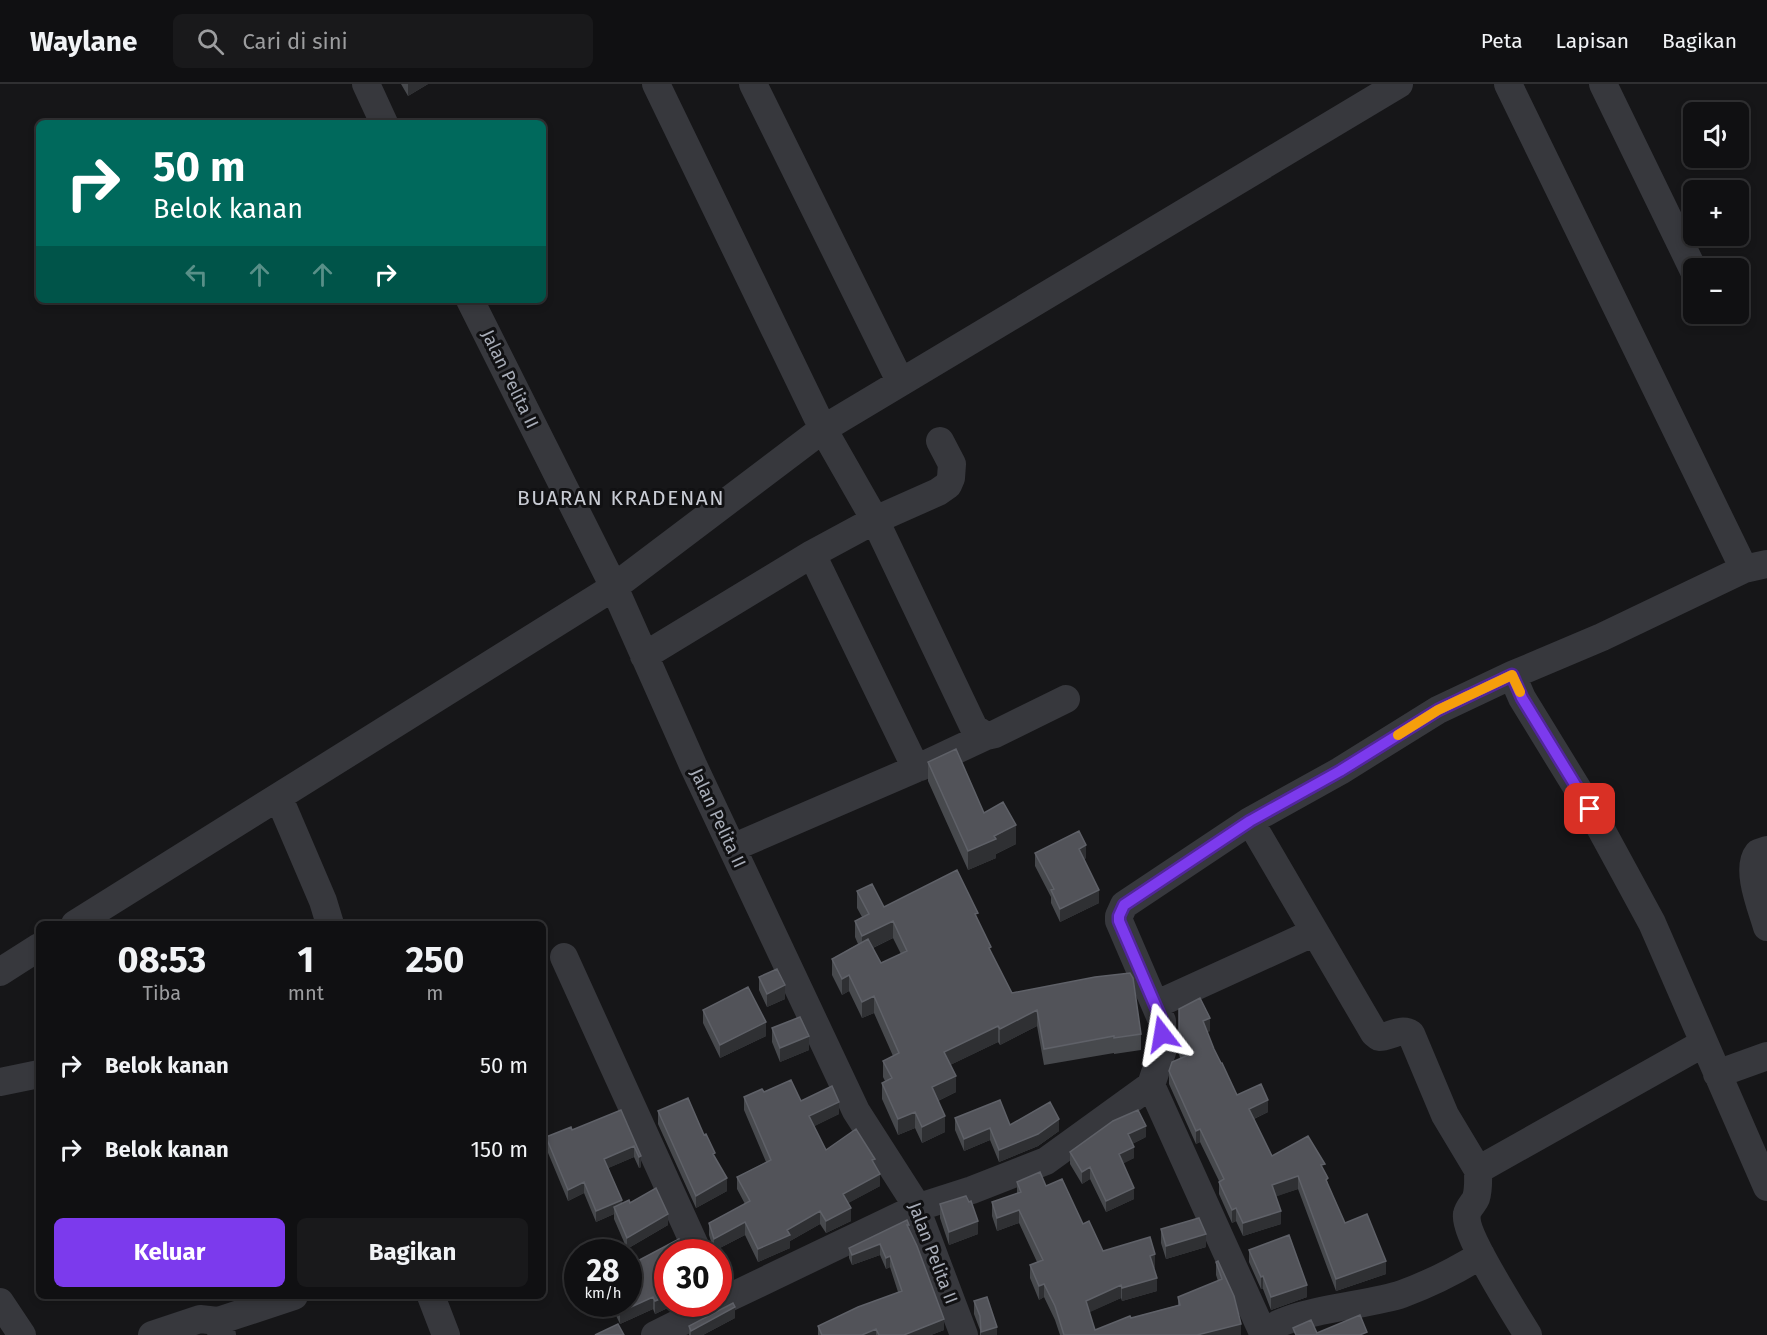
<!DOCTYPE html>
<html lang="id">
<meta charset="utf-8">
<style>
:root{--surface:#101012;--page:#19191b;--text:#f1f3f6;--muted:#9c9d9f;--line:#303032;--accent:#7c3aed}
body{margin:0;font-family:"Fira Sans",sans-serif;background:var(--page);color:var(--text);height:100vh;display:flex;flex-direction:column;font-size:22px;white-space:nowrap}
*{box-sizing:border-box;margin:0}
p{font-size:20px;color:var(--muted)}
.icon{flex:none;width:33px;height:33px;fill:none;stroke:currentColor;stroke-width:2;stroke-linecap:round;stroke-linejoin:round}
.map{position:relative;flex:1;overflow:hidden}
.panel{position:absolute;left:36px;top:837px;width:510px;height:378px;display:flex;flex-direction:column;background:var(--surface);border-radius:9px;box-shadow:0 3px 9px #0003,0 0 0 2px var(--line)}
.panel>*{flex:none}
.top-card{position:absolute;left:36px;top:36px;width:510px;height:183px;border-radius:9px;box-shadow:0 3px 9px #0003,0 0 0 2px var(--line);background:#00695c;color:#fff;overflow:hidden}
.buttons{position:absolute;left:1683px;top:18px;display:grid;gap:12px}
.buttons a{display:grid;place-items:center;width:66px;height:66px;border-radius:9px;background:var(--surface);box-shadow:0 3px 9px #0003,0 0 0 2px var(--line);font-size:30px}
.speed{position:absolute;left:564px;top:1155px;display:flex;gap:12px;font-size:30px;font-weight:700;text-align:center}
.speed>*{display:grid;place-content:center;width:78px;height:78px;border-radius:50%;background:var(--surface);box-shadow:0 3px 9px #0003,0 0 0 2px var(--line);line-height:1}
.speed small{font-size:15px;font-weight:400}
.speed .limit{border:9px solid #d22;background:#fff;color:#111}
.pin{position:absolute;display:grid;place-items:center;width:51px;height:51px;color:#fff;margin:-26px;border-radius:12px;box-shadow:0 3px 9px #0006}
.me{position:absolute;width:66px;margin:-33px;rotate:346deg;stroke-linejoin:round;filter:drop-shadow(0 0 4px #0008)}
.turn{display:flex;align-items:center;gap:21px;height:126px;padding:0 18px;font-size:27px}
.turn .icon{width:78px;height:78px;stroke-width:2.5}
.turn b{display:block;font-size:42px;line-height:51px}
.lanes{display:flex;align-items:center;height:57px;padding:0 18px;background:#0003;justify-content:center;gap:30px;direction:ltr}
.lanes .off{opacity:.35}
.eta{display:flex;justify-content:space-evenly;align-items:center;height:102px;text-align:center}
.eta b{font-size:36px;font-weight:700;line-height:42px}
.action{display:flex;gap:12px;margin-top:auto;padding:12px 18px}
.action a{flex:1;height:69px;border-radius:9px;background:var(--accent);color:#fff;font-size:24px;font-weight:700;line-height:69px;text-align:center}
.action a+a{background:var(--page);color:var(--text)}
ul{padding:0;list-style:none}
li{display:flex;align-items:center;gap:18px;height:84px;padding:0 18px}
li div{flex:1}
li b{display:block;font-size:22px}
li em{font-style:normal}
header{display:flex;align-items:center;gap:36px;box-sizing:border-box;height:84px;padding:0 30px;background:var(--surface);border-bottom:2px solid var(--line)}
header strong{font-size:28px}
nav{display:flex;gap:33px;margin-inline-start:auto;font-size:21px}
.search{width:420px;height:54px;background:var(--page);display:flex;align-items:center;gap:15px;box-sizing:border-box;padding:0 21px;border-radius:9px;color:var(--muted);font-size:22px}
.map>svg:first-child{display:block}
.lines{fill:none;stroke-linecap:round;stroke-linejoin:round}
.minor{stroke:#37383d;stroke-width:28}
.wall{fill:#47494d;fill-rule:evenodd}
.shaded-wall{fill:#2f3033}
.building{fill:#525359;stroke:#5f6168;stroke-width:1.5}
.route-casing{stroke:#51269a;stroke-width:15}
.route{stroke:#7c3aed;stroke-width:10}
.slow{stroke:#f59e0b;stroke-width:10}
.labels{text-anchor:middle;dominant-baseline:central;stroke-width:6;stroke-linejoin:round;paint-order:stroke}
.street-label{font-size:18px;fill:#a8adb8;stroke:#111113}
.quarter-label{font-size:21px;letter-spacing:1.5px;fill:#c9ccd4;stroke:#111113}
</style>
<header>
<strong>Waylane</strong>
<div class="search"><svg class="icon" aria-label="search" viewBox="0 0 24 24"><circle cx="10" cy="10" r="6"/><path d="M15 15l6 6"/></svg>Cari di sini</div>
<nav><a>Peta</a><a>Lapisan</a><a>Bagikan</a></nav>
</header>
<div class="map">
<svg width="1767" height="1251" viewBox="0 0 1767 1251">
<rect width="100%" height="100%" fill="#161618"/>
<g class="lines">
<path class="minor" d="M366,0l18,39
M656,0l167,345 52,91 99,208 12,8 9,-2 71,-35
M753,0l147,297
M1508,0l236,485 23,-5
M1603,0l91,187
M470,216l144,287 79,178 163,346 57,89 51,135
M812,470l63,-34 63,-28 10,-7 3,-7 1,-14 -12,-23
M644,572l168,-102 99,204 4,11 -183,79
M1512,591l90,-38 142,-68
M920,683l66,-31
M279,714l44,103 7,23
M1250,737l124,212 5,4c11,0 22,-10 32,-3l34,81 33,55
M1767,766l-9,3c-13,16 4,56 9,74
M75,840l539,-337 209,-158 576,-345
M564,873l134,295
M0,888l39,-25
M1155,921l160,-73
M1717,990l50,-18
M0,998l39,-8
M1151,1001l112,248
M431,1212l15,39
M0,1218l22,33
M718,1219l198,-95 56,-18 74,-29 105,-76 12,-36 -1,-28 -43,-100v-5l5,-11 126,-84 90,-50 98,-61 74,-35 10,23 68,111 62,114 115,264
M218,1237l76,-25
M152,1251l48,-16 18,2 4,14
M655,1251l62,-31
M1262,1251c22,-25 106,-29 140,-41 27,-10 55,-24 79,-39
M1528,1251c-12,-20 -65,-102 -61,-121 1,-6 7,-11 9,-16 3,-9 2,-19 2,-28l226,-127"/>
</g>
<path class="wall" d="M401,0h27l-20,12z
M928,678l56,51 32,31 -20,10v4l-28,12 -40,-89z
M1035,769l51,5 -2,1 15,44 -39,19 -9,-19v-6l-16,-31z
M857,807l27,16 94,14 13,31 21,41 129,41v16l-27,4v-1l-70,12 -7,-39 -37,19 -2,-3 -48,23 6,27 -18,9 7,31 -23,11 -7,-15 -17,7 -16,-36v-16l3,-2 -2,-4v-16l10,-5 -19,-43 -12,5 -13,-27 -7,4 -10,-20v-16l26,-15 -3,-7v-16l7,-4 -5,-9zM893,854l8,16 -20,9 -8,-15z
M759,893l26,22 -18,8 -8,-17z
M1179,925l31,22 -3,1 7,17 23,46 31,17 -14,7 18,37 53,16 3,12 17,39 41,51 -50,17 -38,-102 -22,7 5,28 -38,12 -7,-15 -4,2 -13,-29v-13l-19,-39 -4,2 -27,-60v-13l11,-13 -1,-4z
M703,926l63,26 -46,22 -17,-35z
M772,944l37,22 -29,12 -8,-20z
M764,1008l37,9 38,13 -25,12 12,24 49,15 5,21 -32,17 3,18 -25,12 -6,-9 -30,17v7l-32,14 -13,-27 -31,16 -5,-16v-12l36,-19 -8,-15v-12l29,-15 -22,-52v-13z
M621,1026l20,46v11l-2,1 -5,-11 -26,11 14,36 8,-1 38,22 -41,24 -13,-30v-5l-18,8 -12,-29 -16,8 -22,-53v-11l26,-7z
M658,1027l57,48 12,32 -31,17 -38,-84z
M955,1034l55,7 49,6 -21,15 -39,16 -9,-22 -26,11 -9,-21z
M1146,1053l-14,7 2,14 -11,5 11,36 -28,13 -16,-33 -8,5 -12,-20v-12z
M1017,1098l29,4 37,38 20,27 52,16 -1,1 3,23 -35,10 -1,-3 -32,14 6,18 36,-12 47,-13v-8l40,-16 -2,-6v-13l25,73h-181l-5,-15 -11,-23 -5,3 -9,-22v-13l7,-3 -18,-39 -22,8 -5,-15v-14l25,-8z
M969,1118l9,32 -29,11 -9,-27v-14z
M1161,1145l45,18 -40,12 -5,-16z
M909,1146l35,100 -13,5h-113v-9l80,-34 -8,-25 -4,2 -6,-14 -28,10 -3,-7v-10z
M1249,1166l58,47 -36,13 -8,-21h-2l-12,-27z
M628,1182l40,38h13l-6,2 -1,-1 -19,9 -2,-5 -33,15 -8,-17v-3h16z
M974,1217l23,34h-17v-5l-6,-16z
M735,1234l-32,17h-14v-9z"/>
<path class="shaded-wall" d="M408,0h20l-20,12z
M1016,741v19l-20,10v4l-28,12v-19z
M1086,761v13l-7,4v-13z
M1099,806v13l-39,19v-13z
M893,837v17l-31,15v-17z
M849,891v16l-7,4v-16z
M785,901v14l-18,8v-13z
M874,912v17l-12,5v-16z
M1037,926v16l-37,19v-16z
M1210,934v13l-7,3v-13z
M766,938v14l-46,22v-13z
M998,942v16l-54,26v-16z
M809,952v14l-29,12v-14z
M956,992v16l-24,12v-17z
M1268,1016v12l-19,9v-12z
M839,1018v12l-30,15v-13z
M915,1028v16l-17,7v-16z
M945,1032v16l-23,11v-16z
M1059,1035v12l-21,15 -39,16v-12z
M1146,1042v11l-18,9v-12z
M990,1044v12l-26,11v-12z
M1200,1045v13l-4,2v-13z
M634,1062v11l-30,13v-11z
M1134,1063v11l-15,8v-12z
M641,1072v11l-2,1v-11z
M1090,1083v12l-8,5v-12z
M880,1090v12l-37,20v-12z
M1298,1092v13l-26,9v-13z
M727,1094v13l-31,17v-12z
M584,1098v11l-16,8v-11z
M1134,1104v11l-28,13v-11z
M622,1116v11l-8,-4v7l-18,8v-11z
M851,1124v13l-25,12v-12z
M1236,1124v13l-4,2v-13z
M1019,1126v13l-22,8v-13z
M820,1127v13l-30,17v7l-32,14v-13l29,-19z
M1281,1127v13l-38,12v-13z
M668,1130v11l-41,24v-11z
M978,1137v13l-29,11v-13z
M745,1138v13l-31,16v-12z
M1206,1150v13l-40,12v-13z
M880,1160v11l-28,10v-10z
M1155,1170v13l-5,2v-13z
M890,1172v11l-4,2v-11z
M1386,1177v13l-50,17v-12z
M1263,1192v13h-2v-12z
M1157,1194v13l-35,10v-13z
M1044,1200v13l-5,3v-14z
M1121,1201v13l-35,16v-13z
M1307,1201v12l-36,13v-13z
M668,1212v8h6v1l-19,9v-13z
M653,1213v12l-33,15v-12z
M735,1223v11l-32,17h-12v-4z
M944,1235v11l-13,5h-27z
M1241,1240v11h-44z
M997,1243v8h-16v-3z
M876,1245v6h-14z"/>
<path class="building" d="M956,665l28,64 19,-11 13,23 -22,11 2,3 -28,12 -40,-89z
M1079,747l7,14 -7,4 20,41 -39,19 -9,-19 3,-1 -19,-36z
M957,786l21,43 -3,1 16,33 -2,1 23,45 83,-16 35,-4 3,5 8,56 -27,4v-2l-70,13 -7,-39 -37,19 -2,-3 -54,26 12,24 -24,11 13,29 -23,11 -7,-15 -17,7 -16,-36 10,-5 -9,-17 16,-8 -25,-57 -12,6 -13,-27 -7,4 -10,-20 36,-20 13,24 26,-12 -14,-30 -31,15 -7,-15 14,-7 -12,-23 15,-7 12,23z
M777,885l8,16 -18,9 -8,-17z
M748,903l18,35 -46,23 -17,-35z
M1200,914l10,20 -7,3 11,28 7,14h1l15,32 24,-11 7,16 -19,9 23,47 36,-20 17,28 -4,1 7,13 -2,2 19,43 22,-9 19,47 -50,18 -38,-103 -26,9 9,26 -38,12 -7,-15 -4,2 -13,-28 5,-3 -24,-50 -4,2 -27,-60 3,-9 14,-6 -7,-14v-33z
M800,933l9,19 -29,12 -8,-20z
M791,996l10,21 31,-15 7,16 -30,14 17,34 30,-21 17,27 2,3 -3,1 8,14 -37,20 8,14 -25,13 -6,-10 -33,19 3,5 -32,14 -13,-27 -31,17 -5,-16 41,-22 -13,-24 34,-17 -27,-63 18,-8 2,3z
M688,1014l16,37 2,-1 9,19 -2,1 14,24 -31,18 -38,-85z
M1000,1016l10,25 40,-23 9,17 -21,15 -39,16 -9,-22 -26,11 -9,-21z
M621,1026l20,46 -2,1 -5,-11 -30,13 18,41 -26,11 -12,-29 -16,8 -22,-53 25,-10 1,3z
M1138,1026l8,16 -18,8 6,13 -15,7 15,34 -28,13 -16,-34 -8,5 -12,-20 43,-31z
M1040,1088l6,14 16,-7 21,45 6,-3 14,30 47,-14 5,17 -5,2 7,22 -35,10 -1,-3 -35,16 9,29 35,-14 1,2 49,-13 -2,-8 44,-18 -6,-17 2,-1 16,35 7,28 -44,11h-133l-9,-29 -11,-22 -5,2 -9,-21 13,-5 -24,-50 -22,8 -5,-16 29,-10 -4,-10z
M656,1104l12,26 -41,24 -13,-31 15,-7 1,3z
M966,1112l3,6 2,-1 7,20 -29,11 -9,-28z
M1199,1134l7,16 -40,12 -5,-17z
M907,1136l2,5h-2l10,21 27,73 -40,16h-25l-3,-6 -14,6h-40l-4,-9 40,-19 44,-16 -12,-35 -4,2 -6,-14 -28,11 -3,-7z
M1289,1151l18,50 -36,12 -8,-21 -2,1 -12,-27z
M679,1155l7,13h-18v44l-13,5 -2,-4 -33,15 -4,-8h12v-38z
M987,1213l10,30 -16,5 -1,-16 -6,-15z
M733,1219l2,4 -44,24 -2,-5z
M1360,1231l7,17 -7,3h-64l-3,-7 18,-8 6,13z
M618,1240l6,11h-29z"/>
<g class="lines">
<defs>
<path id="route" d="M1162,950v-13l-43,-100v-5l5,-11 126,-84 90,-50 98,-61 74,-35 10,23 68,111"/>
</defs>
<use href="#route" class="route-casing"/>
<use href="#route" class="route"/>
<path class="slow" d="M1398,651l40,-25 74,-35 8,17"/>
</g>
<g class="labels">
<g class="street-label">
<text transform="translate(510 295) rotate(64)">Jalan Pelita II</text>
<text transform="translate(718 734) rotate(65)">Jalan Pelita II</text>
<text transform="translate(933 1169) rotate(69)">Jalan Pelita II</text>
</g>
<g class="quarter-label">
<text x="621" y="414">BUARAN KRADENAN</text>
</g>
</g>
</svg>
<div class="buttons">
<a><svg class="icon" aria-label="sound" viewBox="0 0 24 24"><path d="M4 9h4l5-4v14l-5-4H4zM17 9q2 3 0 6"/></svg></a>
<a>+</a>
<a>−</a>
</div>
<div class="speed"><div>28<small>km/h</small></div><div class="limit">30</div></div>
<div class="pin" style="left:1590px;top:725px;background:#d93025"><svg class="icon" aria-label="arrive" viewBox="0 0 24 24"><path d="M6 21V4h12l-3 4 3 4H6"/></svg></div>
<svg class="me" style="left:1162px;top:950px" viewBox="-20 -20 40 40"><path d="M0-17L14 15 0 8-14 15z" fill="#7c3aed" stroke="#fff" stroke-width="4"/></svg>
<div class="top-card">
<div class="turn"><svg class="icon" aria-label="right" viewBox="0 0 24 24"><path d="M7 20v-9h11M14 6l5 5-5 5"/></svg><div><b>50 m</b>Belok kanan</div></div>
<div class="lanes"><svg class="icon off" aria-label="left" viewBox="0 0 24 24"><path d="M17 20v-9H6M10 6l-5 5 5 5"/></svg><svg class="icon off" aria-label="ahead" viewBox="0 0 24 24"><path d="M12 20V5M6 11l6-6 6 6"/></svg><svg class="icon off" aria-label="ahead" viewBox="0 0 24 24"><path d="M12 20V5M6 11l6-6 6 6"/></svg><svg class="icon" aria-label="right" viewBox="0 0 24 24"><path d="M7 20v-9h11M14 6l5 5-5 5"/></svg></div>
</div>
<section class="panel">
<div class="eta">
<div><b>08:53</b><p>Tiba</p></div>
<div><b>1</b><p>mnt</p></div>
<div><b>250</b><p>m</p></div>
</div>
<ul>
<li><svg class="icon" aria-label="right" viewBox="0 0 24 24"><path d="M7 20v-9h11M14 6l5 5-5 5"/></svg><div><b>Belok kanan</b></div><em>50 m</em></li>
<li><svg class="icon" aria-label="right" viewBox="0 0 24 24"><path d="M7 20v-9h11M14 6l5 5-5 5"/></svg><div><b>Belok kanan</b></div><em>150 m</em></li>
</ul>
<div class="action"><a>Keluar</a><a>Bagikan</a></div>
</section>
</div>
